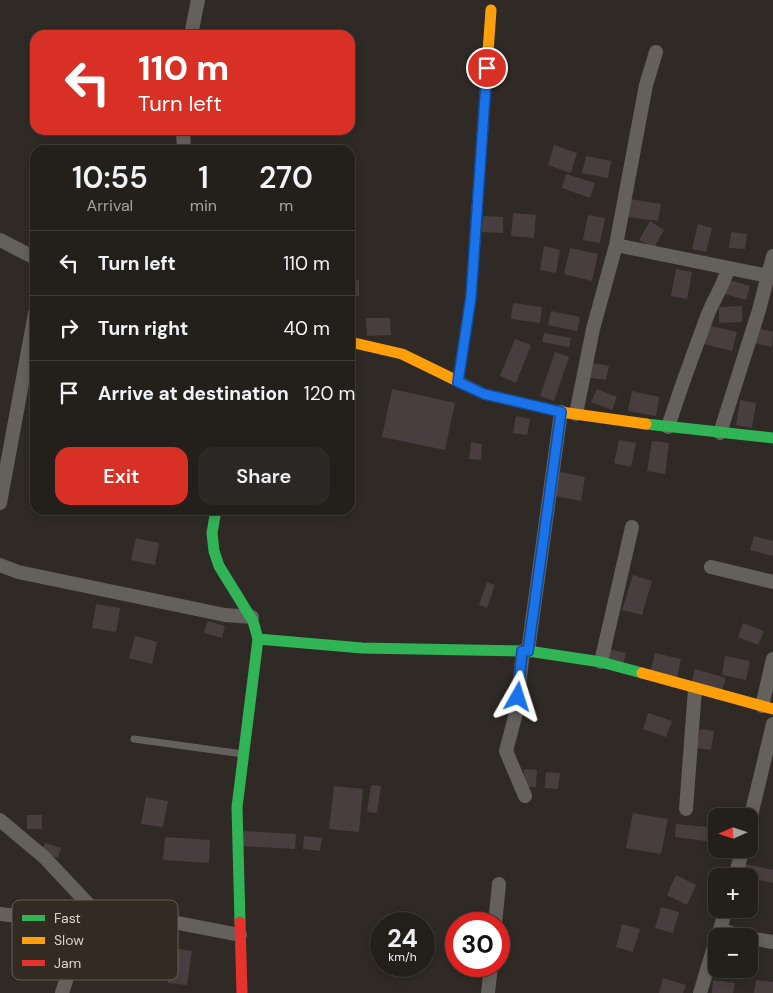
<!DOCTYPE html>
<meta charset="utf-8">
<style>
:root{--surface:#23201c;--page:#2b2825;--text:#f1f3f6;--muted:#a3a3a3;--line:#403e3b;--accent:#d93025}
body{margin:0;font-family:"DM Sans",sans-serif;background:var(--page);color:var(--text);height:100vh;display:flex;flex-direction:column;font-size:19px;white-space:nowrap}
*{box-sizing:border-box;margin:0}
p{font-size:16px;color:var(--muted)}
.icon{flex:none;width:28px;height:28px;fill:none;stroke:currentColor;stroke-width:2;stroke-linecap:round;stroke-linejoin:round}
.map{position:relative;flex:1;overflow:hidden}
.panel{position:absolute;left:30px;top:145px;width:325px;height:370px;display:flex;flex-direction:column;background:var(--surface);border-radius:15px;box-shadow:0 2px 8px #0003,0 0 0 1px var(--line)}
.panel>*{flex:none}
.hud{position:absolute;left:30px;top:30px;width:325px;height:105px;border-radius:15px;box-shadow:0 2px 8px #0003,0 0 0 1px var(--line);background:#d93025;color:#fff;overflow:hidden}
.needle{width:32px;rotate:267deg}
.tools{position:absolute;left:708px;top:808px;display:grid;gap:10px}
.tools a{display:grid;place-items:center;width:50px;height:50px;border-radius:10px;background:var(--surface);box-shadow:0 2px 8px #0003,0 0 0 1px var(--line);font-size:25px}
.speed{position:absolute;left:370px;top:912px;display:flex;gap:10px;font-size:25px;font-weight:700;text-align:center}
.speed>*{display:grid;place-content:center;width:65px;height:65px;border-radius:50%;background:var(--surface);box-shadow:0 2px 8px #0003,0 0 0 1px var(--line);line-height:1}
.speed small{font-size:12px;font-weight:400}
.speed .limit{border:8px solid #d22;background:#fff;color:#111}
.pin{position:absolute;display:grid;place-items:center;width:42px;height:42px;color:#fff;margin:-21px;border:2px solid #fff;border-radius:50%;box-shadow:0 1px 5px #0007}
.me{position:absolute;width:55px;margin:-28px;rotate:6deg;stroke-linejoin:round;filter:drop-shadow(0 0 4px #0008)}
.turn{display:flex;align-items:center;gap:18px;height:105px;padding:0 25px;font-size:22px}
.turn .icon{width:65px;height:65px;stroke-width:2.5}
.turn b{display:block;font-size:35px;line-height:42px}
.eta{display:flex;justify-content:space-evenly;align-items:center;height:85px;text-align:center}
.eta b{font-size:30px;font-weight:600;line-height:35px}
.button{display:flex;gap:10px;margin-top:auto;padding:10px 25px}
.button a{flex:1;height:58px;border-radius:15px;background:var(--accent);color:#fff;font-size:20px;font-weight:600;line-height:58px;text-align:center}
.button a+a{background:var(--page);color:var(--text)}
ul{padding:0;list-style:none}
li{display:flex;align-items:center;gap:15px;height:65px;padding:0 25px;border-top:1px solid var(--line)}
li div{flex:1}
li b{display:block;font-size:19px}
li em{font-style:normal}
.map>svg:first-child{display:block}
.building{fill:#483e3f}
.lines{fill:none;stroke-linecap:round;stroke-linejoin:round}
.lane{stroke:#64605c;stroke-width:7}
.street{stroke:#64605c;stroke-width:14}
.fast{stroke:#30b455;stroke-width:11}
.slow{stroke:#ff9f0a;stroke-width:11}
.jam{stroke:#e5322d;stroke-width:11}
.route-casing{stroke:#114b97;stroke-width:12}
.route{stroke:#1a73e8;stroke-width:9}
.key{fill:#332a21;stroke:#665e56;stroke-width:1}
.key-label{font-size:14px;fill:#ddd6d0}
</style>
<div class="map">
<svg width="773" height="993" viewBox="0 0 773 993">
<rect width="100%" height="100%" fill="#2f2a25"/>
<path class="building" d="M554,145l23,8 -6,20 -23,-8z
M586,156l25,5 -3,17 -26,-5z
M566,174l29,9 -5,15 -28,-10z
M630,199l31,5 -3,17 -30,-4z
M513,213l23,2 -2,23 -23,-2z
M588,215l17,3 -5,25 -17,-3z
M483,216l20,1v16l-21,-1z
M650,221l14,9 -10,18 -15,-8z
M698,224l14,4 -6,24 -14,-3z
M731,232l16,2 -2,15 -16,-1z
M544,246l16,4 -4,23 -16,-3z
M570,248l28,6 -6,27 -28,-7z
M676,269l16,3 -5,27 -16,-3z
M350,280h9v16h-9z
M729,280l21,6 -4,14 -21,-6z
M513,303l29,4 -2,16 -29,-4z
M742,306v16l-23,1v-16z
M551,311l29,6 -3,14 -29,-6z
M366,318h24l1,17 -24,1z
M708,325l29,7 -5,19 -28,-7z
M754,327l19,5 -1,15 -22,-5z
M544,333l27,5 -2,9 -27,-5z
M515,339l16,6 -15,38 -16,-7z
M555,352l14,5 -15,44 -14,-5z
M587,362l22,4 -3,14 -21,-3z
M392,389l63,14 -10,47 -63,-13z
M597,389l20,8 -5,13 -21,-8z
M632,391l27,6 -3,19 -28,-5z
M740,400l16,3 -4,25 -16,-3z
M516,416l14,3 -3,16 -14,-2z
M619,440l17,3 -5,24 -17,-4z
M652,441l17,2 -4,31 -18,-3z
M471,442l11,2 -1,16 -12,-1z
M560,472l25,5 -4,24 -26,-5z
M754,536l19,5v15l-23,-6z
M136,538l23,5 -4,22 -24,-5z
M633,575l19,6 -10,34 -20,-5z
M487,582l8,3 -8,23 -8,-3z
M96,604l24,4 -4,24 -24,-4z
M208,621l17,5 -3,12 -18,-5z
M743,623l21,8 -6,14 -20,-8z
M135,636l22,6 -5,22 -23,-6z
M609,649l17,4 -3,11 -16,-4z
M655,653l26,6 -4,19 -27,-6z
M725,656l25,5 -4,19 -24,-5z
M695,669l31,9 -5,15 -30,-9z
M648,713l24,8 -6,16 -23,-8z
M700,729l14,2 -3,19 -15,-2z
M524,769l13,1 -1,17h-13z
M546,772l14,1 -2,16 -13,-1z
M371,785l10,1 -4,27 -10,-1z
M334,786l29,3 -4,43 -30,-3z
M146,797l22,4 -5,26 -22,-3z
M633,813l35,6 -7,35 -35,-6z
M27,815h15v14h-15z
M676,824l40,4 -2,14 -39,-5z
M243,831l53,3 -1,15 -53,-3z
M304,836l18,2 -2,13 -17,-2z
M165,837l45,3 -1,23 -46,-3z
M45,843l16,5 -3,10 -17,-5z
M741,863l32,7v13l-31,-7z
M676,875l20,10 -9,20 -20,-10z
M661,907l18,5 -6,21 -18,-5z
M622,924l18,5 -7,23 -17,-5z
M173,948l19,3 -5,34 -19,-2z
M716,950v19h15l-2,5 -20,-5z
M734,969h10l-3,9 -9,-3z
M663,978l23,7 -3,8h-24z
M713,980l22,3 -2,10h-21z
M756,980l17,2v11h-19z"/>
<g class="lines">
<path class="lane" d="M134,739l109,15"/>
<path class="street" d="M191,35l7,-35
M183,130l1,20
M0,240l35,18
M616,245l152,31
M576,414l17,-85 23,-84 30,-160 10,-33
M668,427c12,-38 26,-75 40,-113 6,-15 15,-28 20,-45
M720,433l39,-123 14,-54
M0,503l35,-190
M0,565l18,7 207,43 27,2
M711,567l62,15
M523,651l-7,62 -10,38 19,45
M528,651l33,-239
M601,662l31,-135
M762,706l11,-47
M686,809l9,-120
M0,820l44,37 46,49 150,29
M749,824l24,-100
M735,876l8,-27
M0,914l83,9
M495,924l4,-40
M720,929l20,7
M718,936l8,-27
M749,938l24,4
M62,993l28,-87
M488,993l3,-27
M700,993l16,-53"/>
<path class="fast" d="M458,382l13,-85 15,-217
M646,424l127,14
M216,510l-4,23 2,18 5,15 34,55 5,18 -21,168 3,115
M258,639l104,9 166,3 73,11 41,11"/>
<path class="slow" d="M486,80l5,-70
M350,342l52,12 82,40 77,18 85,12
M642,673l131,36"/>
<path class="jam" d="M240,922l2,71"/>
</g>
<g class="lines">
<defs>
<path id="route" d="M487,68l-16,229 -13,85 26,12 77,18 -33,239h-6l-4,46"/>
</defs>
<use href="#route" class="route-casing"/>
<use href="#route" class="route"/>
</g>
<rect x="12" y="900" width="166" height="80" rx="8" class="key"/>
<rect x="22" y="915" width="23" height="6" fill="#30b455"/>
<rect x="22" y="937" width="23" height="7" fill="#ff9f0a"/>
<rect x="22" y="960" width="23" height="6" fill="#e5322d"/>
<g class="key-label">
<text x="54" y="923">Fast</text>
<text x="54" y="945">Slow</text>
<text x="54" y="968">Jam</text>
</g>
</svg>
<div class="tools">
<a><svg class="needle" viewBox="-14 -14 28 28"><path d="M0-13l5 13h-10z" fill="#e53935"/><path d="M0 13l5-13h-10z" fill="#a3a3a3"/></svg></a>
<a>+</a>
<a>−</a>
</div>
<div class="speed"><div>24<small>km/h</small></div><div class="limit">30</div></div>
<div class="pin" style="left:487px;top:68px;background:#d93025"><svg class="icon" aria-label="arrive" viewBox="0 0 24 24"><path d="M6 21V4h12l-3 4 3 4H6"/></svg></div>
<svg class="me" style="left:518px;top:697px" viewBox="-20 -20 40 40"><path d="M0-17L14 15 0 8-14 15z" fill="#1a73e8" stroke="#fff" stroke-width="4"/></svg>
<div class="hud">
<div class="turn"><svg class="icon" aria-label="left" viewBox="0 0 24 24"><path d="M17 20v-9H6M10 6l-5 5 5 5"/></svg><div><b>110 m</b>Turn left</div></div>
</div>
<section class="panel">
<div class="eta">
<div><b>10:55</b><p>Arrival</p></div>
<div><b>1</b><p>min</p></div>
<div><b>270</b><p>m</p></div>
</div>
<ul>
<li><svg class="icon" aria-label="left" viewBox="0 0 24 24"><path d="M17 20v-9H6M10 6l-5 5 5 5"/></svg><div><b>Turn left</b></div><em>110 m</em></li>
<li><svg class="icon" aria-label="right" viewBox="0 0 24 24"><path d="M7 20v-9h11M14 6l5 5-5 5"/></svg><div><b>Turn right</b></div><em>40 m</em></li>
<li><svg class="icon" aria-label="arrive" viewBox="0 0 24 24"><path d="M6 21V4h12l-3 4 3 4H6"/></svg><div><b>Arrive at destination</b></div><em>120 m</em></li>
</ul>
<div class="button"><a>Exit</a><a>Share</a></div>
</section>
</div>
